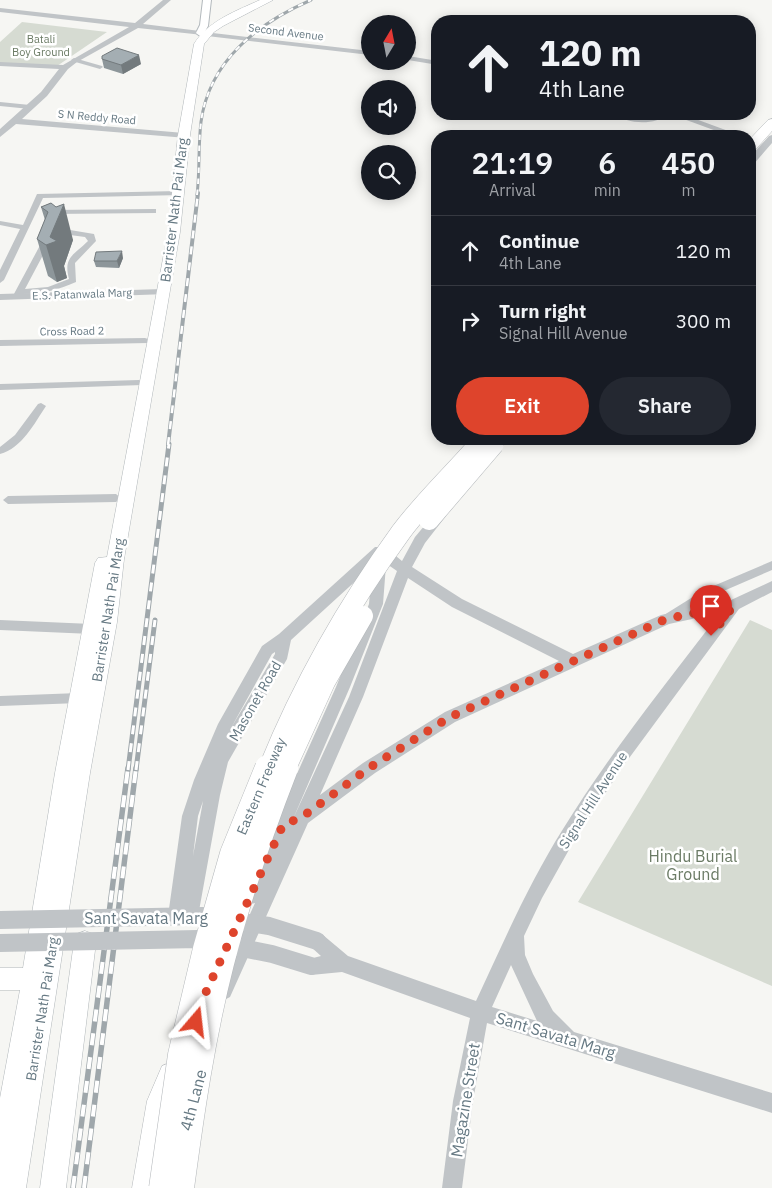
<!DOCTYPE html>
<style>
:root{--surface:#171b24;--page:#242831;--text:#f1f3f6;--muted:#9ea1a6;--line:#363941;--accent:#de442c}
body{margin:0;font-family:"IBM Plex Sans",sans-serif;background:var(--page);color:var(--text);height:100vh;display:flex;flex-direction:column;font-size:19px;white-space:nowrap}
*{box-sizing:border-box;margin:0}
p{font-size:16px;color:var(--muted)}
.icon{flex:none;width:28px;height:28px;fill:none;stroke:currentColor;stroke-width:2;stroke-linecap:round;stroke-linejoin:round}
.map{position:relative;flex:1;overflow:hidden}
.details{position:absolute;left:431px;top:130px;width:325px;height:315px;display:flex;flex-direction:column;background:var(--surface);border-radius:20px;box-shadow:0 2px 12px #0003}
.details>*{flex:none}
.top-card{position:absolute;left:431px;top:15px;width:325px;height:105px;border-radius:20px;box-shadow:0 2px 12px #0003;background:#171b24;color:var(--text);overflow:hidden}
.needle{width:32px;rotate:10deg}
.tools{position:absolute;left:361px;top:15px;display:grid;gap:10px}
.tools a{display:grid;place-items:center;width:55px;height:55px;border-radius:50%;background:var(--surface);box-shadow:0 2px 12px #0003;font-size:25px}
.pin{position:absolute;display:grid;place-items:center;width:42px;height:42px;color:#fff;margin:-51px -21px;border-radius:50% 50% 50% 0;rotate:-45deg;box-shadow:0 0 5px #0007}
.pin .icon{rotate:45deg}
.me{position:absolute;width:55px;margin:-28px;rotate:17deg;stroke-linejoin:round;filter:drop-shadow(0 0 4px #0008)}
.turn{display:flex;align-items:center;gap:18px;height:105px;padding:0 25px;font-size:22px}
.turn .icon{width:65px;height:65px;stroke-width:2.5}
.turn b{display:block;font-size:35px;line-height:42px}
.eta{display:flex;justify-content:space-evenly;align-items:center;height:85px;text-align:center}
.eta b{font-size:30px;font-weight:600;line-height:35px}
.action{display:flex;gap:10px;margin-top:auto;padding:10px 25px}
.action a{flex:1;height:58px;border-radius:30px;background:var(--accent);color:#fff;font-size:20px;font-weight:600;line-height:58px;text-align:center}
.action a+a{background:var(--page);color:var(--text)}
ul{padding:0;list-style:none}
li{display:flex;align-items:center;gap:15px;height:70px;padding:0 25px;border-top:1px solid var(--line)}
li div{flex:1}
li b{display:block;font-size:19px}
li em{font-style:normal}
.map>svg:first-child{display:block}
.green{fill:#d6dbd2}
.lines{fill:none;stroke-linecap:round;stroke-linejoin:round}
.secondary-casing{stroke:#b2b8bc;stroke-width:2}
.primary-casing{stroke:#b1b7ba;stroke-width:1}
.motorway-casing{stroke:#b3b7ba;stroke-width:1}
.minor{fill:#c0c4c7;fill-rule:evenodd}
.tertiary{fill:#c0c4c7;fill-rule:evenodd}
.secondary{fill:#fff;fill-rule:evenodd}
.primary{fill:#fff;fill-rule:evenodd}
.motorway{fill:#fff;fill-rule:evenodd}
.rail-far3-casing{stroke:#9fa7ab;stroke-width:3}
.rail-far2-casing{stroke:#9fa7ab;stroke-width:4}
.rail-far1-casing{stroke:#9fa7ab;stroke-width:5}
.rail-casing{stroke:#9fa7ab;stroke-width:5.5}
.rail-far3{stroke:#fff;stroke-width:2;stroke-dasharray:5.5;stroke-linecap:butt}
.rail-far2{stroke:#fff;stroke-width:2.5;stroke-dasharray:8;stroke-linecap:butt}
.rail-far1{stroke:#fff;stroke-width:3;stroke-dasharray:9;stroke-linecap:butt}
.rail{stroke:#fff;stroke-width:4;stroke-dasharray:12;stroke-linecap:butt}
.motorway-bridge-far2-casing{stroke:#b3b7ba;stroke-width:17;stroke-linecap:butt}
.motorway-bridge-far1-casing{stroke:#b3b7ba;stroke-width:21;stroke-linecap:butt}
.motorway-bridge-casing{stroke:#b3b7ba;stroke-width:27;stroke-linecap:butt}
.tertiary-bridge{stroke:#c0c4c7;stroke-width:18}
.motorway-bridge-far2{stroke:#fff;stroke-width:16}
.motorway-bridge-far1{stroke:#fff;stroke-width:20}
.motorway-bridge{stroke:#fff;stroke-width:26}
.wall{fill:#8d969a}
.shaded-wall{fill:#737a7d}
.building{fill:#a4aeb3;stroke:#737a7d}
.route{stroke:#de442c;stroke-width:9;stroke-dasharray:0 16.2}
.labels{text-anchor:middle;dominant-baseline:central;stroke-width:5;stroke-linejoin:round;paint-order:stroke}
.far-street-label{font-size:11px;fill:#667983;stroke:#fff}
.far-park-label{font-size:11px;fill:#6b7b65;stroke:#fff}
.street-label{font-size:14px;fill:#667983;stroke:#fff}
.near-park-label{font-size:16px;fill:#6b7b65;stroke:#fff}
.near-street-label{font-size:16px;fill:#667983;stroke:#fff}
</style>
<div class="map">
<svg width="772" height="1188" viewBox="0 0 772 1188">
<rect width="100%" height="100%" fill="#f6f6f3"/>
<path class="green" d="M22,22l85,10 -50,34 -57,-3v-21z
M750,620l22,10v356l-194,-84z"/>
<g class="lines">
<defs>
<path id="secondary" d="M203,0h8l-3,26 -5,9 -3,1 -4,-3 4,-8z"/>
<path id="primary" d="M260,0h13l-50,26 -9,6 -10,12 -14,91 -10,97 -56,327 -7,63 -27,151 -64,415h-26v-90l20,-108h-20v-22h23l32,-195 40,-210 3,-5 9,-1 61,-325 10,-97 16,-91c14,-23 42,-33 66,-44z
M85,931l8,3 3,8 -30,246h-26l34,-246 3,-8z"/>
<path id="motorway" d="M772,119v12l-17,19 -5,1v-12l18,-19z
M172,1062l10,4 4,10 -11,26 -13,86h-30l15,-87 15,-35z"/>
</defs>
<use href="#secondary" class="secondary-casing"/>
<use href="#primary" class="primary-casing"/>
<use href="#motorway" class="motorway-casing"/>
<path class="minor" d="M74,58l28,8 1,1 -3,2 -28,-8 -1,-1z
M0,102l30,3 3,2 -3,2 -30,-3z
M179,191l4,2 -1,2 -139,3 -39,82 -4,3v-13l20,-41 -20,-4v-4l23,4 14,-31z
M153,209h3v4l-105,1 -4,-2 4,-2z
M70,230l24,4 2,7 -21,22 1,19c-18,8 -34,12 -54,12l-2,4h-6l-1,-2 2,-4 30,-56 13,-4zM70,235l15,2 3,4c-14,14 -25,16 -19,38l-21,8 -23,2 26,-49z
M145,338l3,1v4l-148,3v-6z
M139,380l5,3 -2,2 -142,5v-6z
M41,403l5,3c-12,18 -24,42 -46,48v-7l15,-12 23,-31z
M116,494l5,4 -5,4 -108,2 -5,-4 5,-4z
M772,561v9l-60,26 -40,25h-8l-2,-3 2,-3 40,-25z
M0,620l92,4 4,2 2,3 -2,3 -4,2 -92,-4z
M79,693l4,1 2,4 -2,4 -4,1 -79,3v-10z"/>
<path class="tertiary" d="M163,0h8l-28,24 57,7 4,2 -1,2 -65,-7 -61,34 -9,7 -21,27 -25,23 162,14 4,3 -1,2 -171,-14 -16,13v-8l41,-37 18,-23 -59,-3v-4l63,3 66,-38 -129,-15v-4l135,15z
M204,32l166,19v4l-163,-19 -4,-2z
M408,56l30,5v4l-30,-5z
M614,114l33,3 11,-3h10c-13,12 -41,10 -54,0z
M670,114h12l60,22h-12z
M772,135v8l-19,22 -3,1v-9l19,-21z
M163,289l5,3 -1,2 -167,6v-6z
M440,511l5,2 1,3 -21,27 -13,24 50,32 111,55 88,-39 70,-15 41,-19v11l-33,17 -115,156 -49,74 -33,59 -18,38 1,19 8,19 20,37 21,21 198,61v20l-285,-90 -14,78 -11,87h-20l11,-87 17,-83 -128,-46 -31,3 -6,-3 -3,-6 3,-6 16,-4 -10,-9 -3,-6 3,-6 6,-3 6,3 25,21 128,45c27,-58 53,-118 87,-172 47,-76 103,-145 157,-216l-51,11 -214,98 -80,51 -67,50 -78,174 -6,3 -6,-3 -3,-6 40,-88 -4,1 -6,-2 -3,-6 94,-209 33,-83 3,-38 -81,74 -4,19 -59,103 -8,33 -23,127 -6,2 -7,-4 -7,4 -6,-2 -3,-6 14,-100 12,-36 24,-56 44,-78 17,-12 96,-87h10l17,14 13,-24 20,-24zM384,562l13,9 -48,126 -56,122 57,-132 33,-83 3,-39zM408,578l44,29 107,54 -114,51 -82,51 -43,32 43,-98zM275,652v2l-44,74 41,-74zM203,801l-10,55 5,-40zM511,965l26,56 -45,-14z"/>
<use href="#secondary" class="secondary"/>
<use href="#primary" class="primary"/>
<use href="#motorway" class="motorway"/>
<defs>
<path id="rail-far3" d="M197,195c3,-25 1,-49 4,-73 8,-61 57,-99 110,-122"/>
<path id="rail-far2" d="M168,445l30,-252"/>
<path id="rail-far1" d="M128,770l41,-326
M136,770l19,-150"/>
<path id="rail" d="M73,1188l55,-420
M84,1188l52,-420"/>
</defs>
<use href="#rail-far3" class="rail-far3-casing"/>
<use href="#rail-far2" class="rail-far2-casing"/>
<use href="#rail-far1" class="rail-far1-casing"/>
<use href="#rail" class="rail-casing"/>
<use href="#rail-far3" class="rail-far3"/>
<use href="#rail-far2" class="rail-far2"/>
<use href="#rail-far1" class="rail-far1"/>
<use href="#rail" class="rail"/>
<defs>
<path id="motorway-bridge-far2" d="M478,445l6,-6
M493,445l5,-6"/>
<path id="motorway-bridge-far1" d="M429,520l65,-76
M268,770c34,-84 80,-165 133,-238 23,-31 53,-59 78,-88
M285,770l40,-88 38,-66"/>
<path id="motorway-bridge" d="M162,1188l19,-133 25,-106 27,-95 35,-86
M181,1188c10,-75 21,-151 40,-225 17,-66 39,-131 64,-195"/>
</defs>
<use href="#motorway-bridge-far2" class="motorway-bridge-far2-casing"/>
<use href="#motorway-bridge-far1" class="motorway-bridge-far1-casing"/>
<use href="#motorway-bridge" class="motorway-bridge-casing"/>
<path class="tertiary-bridge" d="M0,920l202,-4 67,10 48,15
M0,943l198,-4 74,15 39,12"/>
<use href="#motorway-bridge-far2" class="motorway-bridge-far2"/>
<use href="#motorway-bridge-far1" class="motorway-bridge-far1"/>
<use href="#motorway-bridge" class="motorway-bridge"/>
</g>
<path class="wall" d="M102,59l39,5 -18,10 -19,-6z
M51,203l22,37 -9,26 3,12 -10,4 -9,-6 -11,-37 8,-19 -4,-13z
M123,258l-4,10 -23,-1 -2,-6z"/>
<path class="shaded-wall" d="M139,55l2,9 -18,10 -2,-9z
M64,204l9,36 -9,26 3,12 -10,4 -11,-37 4,-8z
M122,251l1,7 -4,10 -2,-7z"/>
<path class="building" d="M117,48l22,7 -18,10 -19,-6v-3z
M51,203l5,4 8,-3 -14,33 7,4 -11,4 -9,-6 11,-27 -7,-5z
M122,251l-5,10h-23l2,-9z"/>
<g class="lines">
<path class="route" d="M196,1022l4,-17 83,-180 19,-8 67,-49 81,-51 216,-98 68,-14 -23,31"/>
</g>
<g class="labels">
<g class="far-street-label">
<text transform="translate(286 32) rotate(7)">Second Avenue</text>
<text transform="translate(97 117) rotate(5)">S N Reddy Road</text>
<text transform="translate(82 294) rotate(-2)">E.S. Patanwala Marg</text>
<text transform="translate(72 331) rotate(-1)">Cross Road 2</text>
</g>
<g class="far-park-label">
<text x="41" y="39">Batali<tspan x="41" dy="13">Boy Ground</tspan></text>
</g>
<g class="street-label">
<text transform="translate(174 210) rotate(-83)">Barrister Nath Pai Marg</text>
<text transform="translate(108 610) rotate(-81)">Barrister Nath Pai Marg</text>
<text transform="translate(255 701) rotate(-60)">Masonet Road</text>
<text transform="translate(261 786) rotate(-67)">Eastern Freeway</text>
<text transform="translate(593 800) rotate(-57)">Signal Hill Avenue</text>
<text transform="translate(42 1009) rotate(-81)">Barrister Nath Pai Marg</text>
</g>
<g class="near-park-label">
<text x="693" y="856">Hindu Burial<tspan x="693" dy="18">Ground</tspan></text>
</g>
<g class="near-street-label">
<text x="146" y="918">Sant Savata Marg</text>
<text transform="translate(556 1035) rotate(17)">Sant Savata Marg</text>
<text transform="translate(193 1100) rotate(-75)">4th Lane</text>
<text transform="translate(465 1100) rotate(-81)">Magazine Street</text>
</g>
</g>
</svg>
<div class="tools">
<a><svg class="needle" viewBox="-14 -14 28 28"><path d="M0-13l5 13h-10z" fill="#e53935"/><path d="M0 13l5-13h-10z" fill="#9ea1a6"/></svg></a>
<a><svg class="icon" aria-label="sound" viewBox="0 0 24 24"><path d="M4 9h4l5-4v14l-5-4H4zM17 9q2 3 0 6"/></svg></a>
<a><svg class="icon" aria-label="search" viewBox="0 0 24 24"><circle cx="10" cy="10" r="6"/><path d="M15 15l6 6"/></svg></a>
</div>
<div class="pin" style="left:711px;top:636px;background:#d93025"><svg class="icon" aria-label="arrive" viewBox="0 0 24 24"><path d="M6 21V4h12l-3 4 3 4H6"/></svg></div>
<svg class="me" style="left:196px;top:1022px" viewBox="-20 -20 40 40"><path d="M0-17L14 15 0 8-14 15z" fill="#de442c" stroke="#fff" stroke-width="4"/></svg>
<div class="top-card">
<div class="turn"><svg class="icon" aria-label="ahead" viewBox="0 0 24 24"><path d="M12 20V5M6 11l6-6 6 6"/></svg><div><b>120 m</b>4th Lane</div></div>
</div>
<section class="details">
<div class="eta">
<div><b>21:19</b><p>Arrival</p></div>
<div><b>6</b><p>min</p></div>
<div><b>450</b><p>m</p></div>
</div>
<ul>
<li><svg class="icon" aria-label="ahead" viewBox="0 0 24 24"><path d="M12 20V5M6 11l6-6 6 6"/></svg><div><b>Continue</b><p>4th Lane</p></div><em>120 m</em></li>
<li><svg class="icon" aria-label="right" viewBox="0 0 24 24"><path d="M7 20v-9h11M14 6l5 5-5 5"/></svg><div><b>Turn right</b><p>Signal Hill Avenue</p></div><em>300 m</em></li>
</ul>
<div class="action"><a>Exit</a><a>Share</a></div>
</section>
</div>
